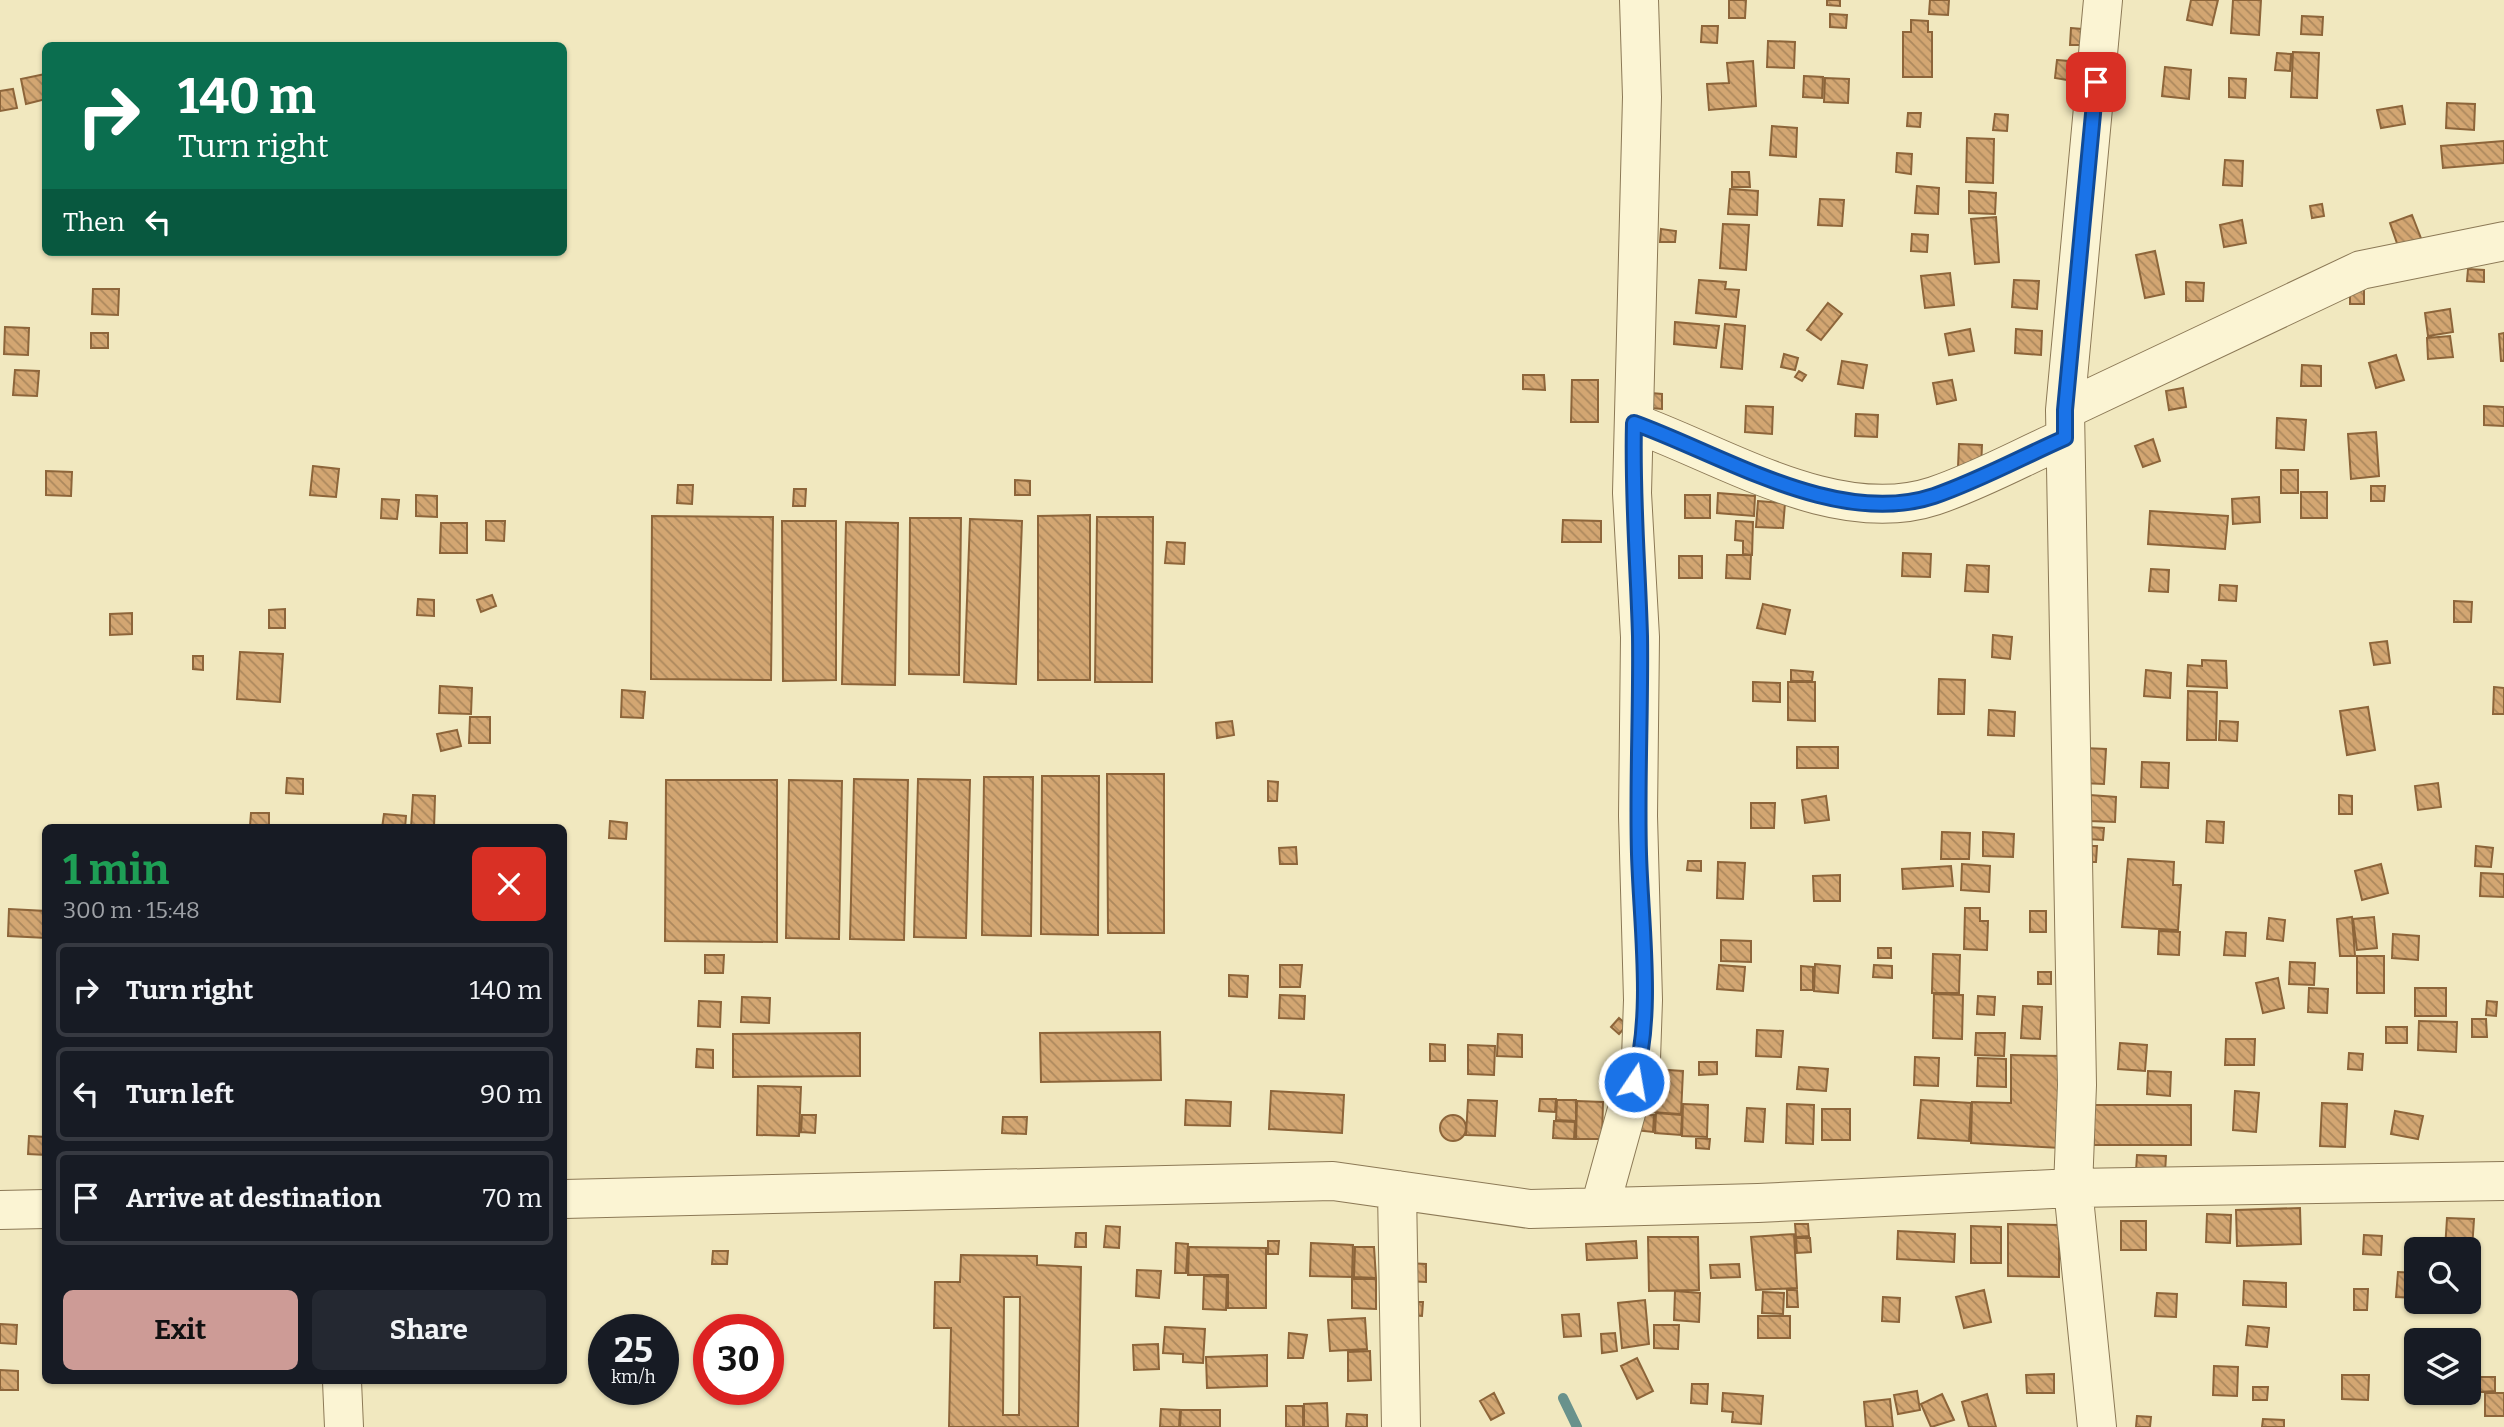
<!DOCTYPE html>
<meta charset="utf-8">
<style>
:root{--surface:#171b24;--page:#242831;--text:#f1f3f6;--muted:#9ea1a6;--line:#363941;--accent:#cd9b96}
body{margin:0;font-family:Bitter,serif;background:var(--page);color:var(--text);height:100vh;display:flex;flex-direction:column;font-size:26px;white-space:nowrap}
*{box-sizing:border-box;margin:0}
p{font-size:23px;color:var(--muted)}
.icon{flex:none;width:38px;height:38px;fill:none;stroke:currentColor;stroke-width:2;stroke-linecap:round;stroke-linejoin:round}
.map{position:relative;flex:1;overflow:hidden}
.details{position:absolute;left:42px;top:824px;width:525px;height:560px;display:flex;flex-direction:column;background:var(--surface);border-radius:10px;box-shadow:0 2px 5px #0004}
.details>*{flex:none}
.hud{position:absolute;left:42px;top:42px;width:525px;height:214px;border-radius:10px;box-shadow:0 2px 5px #0004;background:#0b6e4f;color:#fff;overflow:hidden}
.fabs{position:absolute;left:2404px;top:1237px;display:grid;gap:14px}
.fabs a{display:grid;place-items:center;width:77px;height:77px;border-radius:10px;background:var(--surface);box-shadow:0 2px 5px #0004;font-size:35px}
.speed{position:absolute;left:588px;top:1314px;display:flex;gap:14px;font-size:35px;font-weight:700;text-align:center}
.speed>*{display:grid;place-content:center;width:91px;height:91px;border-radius:50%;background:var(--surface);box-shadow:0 2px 5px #0004;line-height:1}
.speed small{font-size:18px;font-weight:400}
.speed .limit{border:10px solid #d22;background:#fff;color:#111}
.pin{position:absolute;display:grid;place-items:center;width:60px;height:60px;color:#fff;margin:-30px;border-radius:14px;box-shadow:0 4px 10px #0006}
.me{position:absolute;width:77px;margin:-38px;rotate:12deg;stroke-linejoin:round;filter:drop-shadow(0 0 5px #0008)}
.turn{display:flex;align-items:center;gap:24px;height:147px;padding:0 21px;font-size:32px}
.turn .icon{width:91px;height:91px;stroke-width:2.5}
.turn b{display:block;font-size:49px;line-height:60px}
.then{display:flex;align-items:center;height:66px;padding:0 21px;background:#0003;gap:14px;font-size:26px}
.round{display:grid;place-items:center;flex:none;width:74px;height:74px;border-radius:10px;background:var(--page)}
.headline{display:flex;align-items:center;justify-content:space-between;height:119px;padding:0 21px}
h1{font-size:42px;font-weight:700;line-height:52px;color:#1e9e55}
.button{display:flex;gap:14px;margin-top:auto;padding:14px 21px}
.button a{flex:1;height:80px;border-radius:10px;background:var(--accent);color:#111;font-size:28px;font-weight:700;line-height:80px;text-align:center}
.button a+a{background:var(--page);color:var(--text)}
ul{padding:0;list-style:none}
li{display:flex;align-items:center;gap:21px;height:94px;margin:0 14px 10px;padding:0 7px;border:4px solid var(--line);border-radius:10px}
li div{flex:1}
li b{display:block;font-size:26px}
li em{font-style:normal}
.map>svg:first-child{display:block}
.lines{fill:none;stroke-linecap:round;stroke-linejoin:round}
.stream{stroke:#69928c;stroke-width:10}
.building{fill:url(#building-back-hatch);stroke:#8d653a;stroke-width:2;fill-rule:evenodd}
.minor-casing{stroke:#8c7956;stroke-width:40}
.minor{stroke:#fbf4d3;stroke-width:38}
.route-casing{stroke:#114b97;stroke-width:18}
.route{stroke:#1a73e8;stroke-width:12}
</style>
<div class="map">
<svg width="2504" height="1427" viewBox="0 0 2504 1427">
<defs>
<pattern id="building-back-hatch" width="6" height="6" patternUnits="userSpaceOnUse" patternTransform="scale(1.75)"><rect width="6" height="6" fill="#d3a672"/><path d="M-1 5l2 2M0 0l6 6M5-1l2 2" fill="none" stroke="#ac885d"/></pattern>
</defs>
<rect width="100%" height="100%" fill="#f1e8bf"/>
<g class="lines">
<path class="stream" d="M1563,1398l14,29"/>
</g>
<path class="building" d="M1729,0h17l-1,18h-16z
M1827,0h13v6l-13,-1z
M1930,0h19l-1,15 -19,-1z
M2191,0h27l-6,25 -25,-5z
M2233,0h28l-2,35 -28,-2z
M1830,14l17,1 -1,13 -16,-1z
M2302,16l21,1 -1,18 -21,-1z
M1911,20l17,1v11h4v45h-29v-45h8z
M1702,26h16l-1,17 -16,-1z
M2071,28l11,1 -1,16h-11z
M1768,41l27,1 -1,26 -27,-1z
M2293,52l26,1 -2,45 -26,-1z
M2277,53l14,1 -1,17 -15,-1z
M2057,60l24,2 -2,20 -24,-4z
M1753,61l3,45 -47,4 -2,-26 22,-1 -2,-20z
M2165,67l26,3 -2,29 -27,-3z
M45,74l1,25 -20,5 -5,-25z
M1804,76l19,1 -1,21 -19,-1z
M1825,78l24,1 -1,24 -24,-1z
M2229,78l17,1 -1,19 -16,-1z
M13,89l4,19 -17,3v-20z
M2447,103l28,1 -1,26 -28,-2z
M2402,106l3,18 -24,4 -4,-18z
M1908,113h13l-1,14 -13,-1z
M1995,114l13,1 -1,16 -14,-1z
M1772,126l25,2 -1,29 -26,-2z
M1967,138l27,1 -1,44 -27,-1z
M2504,141v22l-61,5 -2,-22z
M1897,153l15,1 -1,20 -15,-2z
M2225,160l18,1 -1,25 -19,-1z
M1732,172h17l1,15h-18z
M1917,186l22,2 -1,26 -23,-1z
M1730,189l28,2 -1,24 -29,-1z
M1969,191l27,2 -1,21 -26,-1z
M1820,199l24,1 -2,26 -24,-1z
M2322,204l2,12 -12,2 -2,-12z
M2412,215l10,26 -23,8 -9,-26z
M1996,217l3,45 -24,2 -4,-45z
M2242,220l4,23 -22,4 -4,-22z
M1723,224l26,1 -3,45 -26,-2z
M1661,229l15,2 -1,11h-15z
M1912,234l16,1 -1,17 -16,-1z
M2155,251l9,43 -19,4 -9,-43z
M2468,269l16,1v12l-17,-1z
M1950,273l4,32 -29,3 -4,-32z
M1699,280l27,2 -1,7 14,1 -3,27 -40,-4z
M2014,280l25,1 -2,28 -25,-2z
M2186,282l18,1 -1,18h-17z
M93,289h26l-1,26 -26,-1z
M2350,290h14v14h-14z
M1828,303l14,11 -21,26 -14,-10z
M2450,309l3,23 -25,4 -3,-23z
M1675,322l44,4 -3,22 -42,-4z
M1725,324l20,2 -3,43 -21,-2z
M5,327l24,1 -1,27 -24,-1z
M1970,329l4,22 -25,4 -4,-21z
M2016,329l26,2 -1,24 -26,-2z
M91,333h17v15h-17z
M2504,333v28h-3l-2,-27z
M2450,336l3,21 -25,2 -1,-21z
M1784,354l14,4 -3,12 -14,-3z
M2396,355l8,25 -28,8 -7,-25z
M1842,361l25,4 -4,23 -25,-4z
M2302,365l19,1v20h-20z
M15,370l24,1 -2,25 -24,-1z
M1799,371l7,4 -4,6 -7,-4z
M1523,375h21l1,15 -22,-1z
M1572,380h26v42h-27z
M1952,380l4,20 -19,4 -4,-21z
M2183,388l3,19 -17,3 -3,-19z
M1651,393l11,1v15l-11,-1z
M1746,406l27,1 -1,27 -27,-2z
M2484,406l20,1v19l-20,-1z
M1856,414l22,1 -1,22 -22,-1z
M2277,418l29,2 -2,30 -28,-2z
M2376,432l3,44 -28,3 -3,-45z
M2153,439l7,22 -17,6 -8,-21z
M1959,444l23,1 -1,23 -23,-1z
M313,466l26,3 -3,28 -26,-2z
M2281,470h17v23h-17z
M46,471l26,1 -1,24 -25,-1z
M1015,480l15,1v14h-15z
M678,485h15l-1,19 -15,-1z
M2371,486h14l-1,15h-13z
M794,489h12l-1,17h-12z
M2301,492h26v26h-26z
M1718,493l37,3 -1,20 -37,-3z
M416,495l21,1v21l-21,-1z
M1685,495h25v23h-25z
M2259,497l1,25 -27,2 -1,-25z
M382,499l17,1 -2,19 -16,-1z
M1758,501l27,2 -2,25 -27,-1z
M2150,511l78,5 -3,33 -77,-5z
M1090,515v165h-52v-164z
M652,516l121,1 -2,163 -120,-1z
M1097,517h56l-1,165h-57z
M910,518h51l-2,157 -50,-1z
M970,519l52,2 -6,163 -52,-2z
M1563,520l38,1v21h-39z
M486,521h19l-1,20 -18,-1z
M782,521h54v159l-53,1z
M1736,521l17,1 -1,33 -9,-1v-13l-8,-1z
M846,522l52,1 -3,162 -53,-1z
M441,523h26v30h-27z
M1167,542l18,1 -1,21 -19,-1z
M1903,553l28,1 -1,23 -28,-1z
M1727,555h24l-1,24 -24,-1z
M1679,556h23v22h-23z
M1967,565l22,1 -1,26 -23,-1z
M2151,569l18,1 -1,22 -19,-1z
M2220,585l17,1 -1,15 -17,-1z
M492,595l4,11 -15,6 -4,-12z
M418,599l16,1v16l-17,-1z
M2454,601l18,1 -1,20h-17z
M1763,604l27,6 -5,24 -28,-6z
M285,609v19h-16v-18z
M132,613v21l-22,1v-21z
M1993,635l19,2 -2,22 -18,-2z
M2387,641l3,22 -16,2 -4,-22z
M240,652l43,2 -3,48 -43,-3z
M193,656h10v14l-10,-1z
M2202,660l24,1 1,27 -40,-2 1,-21 14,1z
M1791,670l22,2 -1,9h-21z
M2146,670l25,3 -1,25 -26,-2z
M1939,679l26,1 -1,34h-26z
M1753,682l27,1v19l-27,-1z
M1788,682h27v39l-27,-1z
M440,686l32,2 -1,26 -32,-1z
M2494,687l10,1v26h-11z
M622,690l23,2 -2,26 -22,-1z
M2188,691l29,1 -1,48h-29z
M2368,707l7,43 -28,5 -7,-44z
M1989,710l26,2 -1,24 -26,-1z
M470,717h20v26h-21z
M1232,721l2,14 -17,3 -1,-15z
M2220,721l18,1 -1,19 -18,-1z
M457,730l4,16 -20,5 -4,-17z
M1797,747h41v21h-41z
M2084,748l22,1 -2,35 -22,-1z
M2142,762l27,1 -1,25 -27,-1z
M1107,774h57v159h-56z
M1042,776h57l-1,159 -57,-1z
M984,777h49l-2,159 -49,-1z
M287,778l16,1v15l-17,-1z
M854,779l54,1 -4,160 -54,-1z
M918,779l52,1 -4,158 -52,-1z
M666,780h111v162l-112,-1z
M789,780l53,1 -3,158 -53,-1z
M1268,781l10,1 -1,19h-9z
M2438,783l3,24 -23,3 -3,-24z
M413,795l22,1 -1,32h-23z
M2090,795l26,2 -1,25 -26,-1z
M2339,795l13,1v18h-13z
M1826,796l3,24 -24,3 -3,-23z
M1751,803h24l-1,25h-23z
M251,813h18v14l-19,-1z
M384,814l22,2 -1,12h-23z
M610,821l17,2 -1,16 -17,-1z
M2207,821l17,1 -1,21 -17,-1z
M2088,827l16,1 -1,12 -16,-1z
M1942,832l28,1 -1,26h-28z
M1983,832l31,2 -1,23 -30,-1z
M2085,846h12l-1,16h-13z
M2476,846l17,2 -2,19 -16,-1z
M1296,847l1,17h-17l-1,-16z
M2128,859l46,3 -1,23h8l-3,45 -56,-3z
M1688,861h13v10l-14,-1z
M1718,862l27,1 -2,36 -26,-1z
M1962,864l28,2 -1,26 -28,-2z
M2381,864l7,29 -26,7 -7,-29z
M1951,866l2,20 -50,3 -1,-20z
M2481,873l23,1v23l-24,-1z
M1840,875v26h-26l-1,-25z
M1965,908h15v13h8l-1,29 -23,-1z
M9,909l37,2v27l-38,-2z
M2030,911h16v21h-16z
M2352,917l3,39h-15l-3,-37z
M2374,917l3,31 -20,2 -4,-31z
M2269,918l16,2 -2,21 -16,-2z
M2159,931l21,1 -1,23 -21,-1z
M2226,932l20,1 -1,23 -21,-1z
M2393,934l26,2 -1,24 -26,-2z
M1721,940l30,1v21l-30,-1z
M1878,948h13v10h-13z
M1933,954l27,1 -1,38h-27z
M705,955h19l-1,18h-18z
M2357,956h27v37h-27z
M2290,962l25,1 -1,22 -25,-1z
M1815,964l25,2 -2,27 -24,-2z
M1280,965h22l-2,22h-20z
M1719,965l26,2 -2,24 -26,-2z
M1874,965l18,1v12l-19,-1z
M1801,966l12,1v23h-12z
M2038,972h13v12h-13z
M1229,975l19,1 -1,21 -18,-1z
M2278,978l6,30 -21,5 -7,-30z
M2309,988l19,1 -1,24 -19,-1z
M2415,988h31v28h-31z
M1934,994l29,1 -1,44 -29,-1z
M1280,995l25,1 -1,23 -25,-1z
M1978,996l17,1 -1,18 -17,-1z
M742,997l28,1 -1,25 -28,-1z
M699,1001l22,1 -1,25 -22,-1z
M2487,1001l10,1 -1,14 -10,-1z
M2023,1006l19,1 -2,32 -19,-1z
M1619,1018l8,7 -8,9 -8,-7z
M2472,1019h14l1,18h-15z
M2419,1021l38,1 -1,30 -38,-2z
M2386,1027h21v16h-21z
M1757,1030l26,1 -2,26 -25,-1z
M1160,1032l1,48 -120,2 -1,-49z
M860,1033v43l-127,1v-43z
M1976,1033h29l-1,23 -29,-1z
M1498,1034l24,1v22l-25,-1z
M2226,1039h29l-1,26h-29z
M2120,1043l27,2 -2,26 -27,-2z
M1430,1044l15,1v16h-15z
M1468,1045l27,1 -1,29 -26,-1z
M697,1049l16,1v18l-17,-1z
M2349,1053l14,1 -1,16 -14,-1z
M2011,1055l52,1 -2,92 -90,-5 1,-41 39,1z
M1915,1057l24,1 -1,28 -24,-1z
M1978,1058l28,1v28l-29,-1z
M1699,1062h18v12l-18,1z
M1799,1067l29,2 -2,22 -29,-2z
M1652,1069l31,2 -2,43 -31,-2z
M2148,1071l23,1 -1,24 -23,-2z
M758,1086l43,1 -2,49 -42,-1z
M1271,1091l73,4 -2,38 -73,-4z
M2235,1091l24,2 -3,39 -23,-2z
M1540,1099h16l-1,13 -16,-1z
M1186,1100l45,2 -1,24 -45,-1z
M1468,1100l29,1 -2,35 -29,-1z
M1557,1100h19v21l-20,-1z
M1921,1100l50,3 -2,38 -51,-3z
M1577,1101l26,1 -1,37h-26z
M2322,1103l25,1 -2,43 -25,-1z
M1683,1104l25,1 -1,32 -25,-1z
M1787,1104l27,1 -1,39 -27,-1z
M2094,1105h97v40h-97z
M1747,1108l18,1 -2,33 -18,-1z
M1822,1109h28v31h-28z
M2395,1111l28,5 -5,23 -27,-5z
M1656,1113l26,2 -1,20 -26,-2z
M1637,1114l17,1 -1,17 -18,-2z
M802,1115h14l-1,18 -14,-1z
M1440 1128a13 13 0 1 1 26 0a13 13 0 1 1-26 0Z
M1003,1117h24l-1,17 -24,-1z
M1554,1121l21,1 -1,17 -21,-1z
M29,1136l17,1v18l-18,-1z
M1696,1138l14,1 -1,10 -13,-1z
M2137,1155l29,1 -1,17 -29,-2z
M2300,1208l1,36 -64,2 -1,-36z
M2207,1214l24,1 -1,28 -24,-1z
M2447,1218l27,1 -3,46 -2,-15h-24z
M2121,1221h25v29h-25z
M1795,1224h13l1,12 -13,1z
M2008,1224l51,1v52l-51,-1z
M1106,1226l14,1 -1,21 -15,-1z
M1971,1226l30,1v36h-30z
M1898,1231l57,3 -1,28 -57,-3z
M1076,1233h10v14h-11z
M1794,1234l3,54 -41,2 -5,-53z
M2364,1235l18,1 -1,19 -18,-1z
M1648,1237h50l1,53 -50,1z
M1796,1238h14l1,14 -14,1z
M1268,1241h11l-1,13h-10z
M1636,1241l1,17 -50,2 -1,-16z
M1176,1243l12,1 -2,29h-11z
M1311,1243l42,2 -1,32 -42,-1z
M1189,1247l77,1v60h-38v-33h-40z
M1355,1247h19l2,31 -22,-1z
M713,1251h15l-1,13h-15z
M961,1255l76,1v9l44,2 -3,160h-129l2,-99h-17l1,-46h25zM1004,1297h16l-1,118h-16z
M1407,1263l19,1v18l-20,-1z
M1739,1264l1,13 -29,1 -1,-13z
M1137,1270l24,1 -2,27 -23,-2z
M2398,1272l19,1v25l-21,-1z
M1204,1276l23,1 -1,33 -23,-1z
M1352,1279h24v30l-24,-1z
M2244,1281l42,2v24l-43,-2z
M2354,1289h14l-1,21h-13z
M1787,1290h10l1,17h-11z
M1984,1290l7,32 -27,6 -8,-31z
M1675,1291l25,2 -1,29 -25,-2z
M1763,1292l21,1 -1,21 -21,-1z
M2157,1293l20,1 -1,23 -21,-1z
M1883,1297l17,1 -1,24 -17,-1z
M1645,1300l4,44 -27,4 -4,-45z
M1408,1302h15l-1,14 -15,-1z
M2436,1302h29l-3,8z
M1579,1314l2,22 -17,1 -2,-22z
M1758,1316h32v22h-32z
M1365,1318l2,31 -37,2 -2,-31z
M0,1324l17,1 -1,19 -16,-1z
M1654,1325h25l-1,24 -24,-1z
M2248,1326l21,2 -2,19 -21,-2z
M1165,1327l40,2 -2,34 -20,-1v-8l-20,-1z
M1289,1333l18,2 -4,23h-15z
M1615,1333l2,18 -15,2 -1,-19z
M1158,1344l1,25 -25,1 -1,-25z
M1370,1351l1,29 -23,1v-29z
M1267,1355v31l-60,2 -1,-31z
M1637,1358l16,33 -16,8 -16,-33z
M2214,1366l24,1 -1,29 -24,-1z
M0,1370l18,1v19h-18z
M2054,1374v19h-27l-1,-18z
M2342,1375h27l-1,25 -26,-1z
M2478,1377h17v14l-16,1z
M1692,1384h16l-1,20 -16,-1z
M2253,1387h15l-1,13h-14z
M1917,1391l3,19 -22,4 -4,-19z
M1494,1393l10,20 -13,7 -11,-19z
M1723,1393l40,3 -2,28 -29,-2 1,-10 -11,-1z
M2485,1393h19v23h-19z
M1942,1394l12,26 -23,7 -10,-23z
M1987,1394l9,33h-27l-7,-25z
M1890,1399l3,28h-27l-2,-25z
M1327,1403l1,24h-24v-23z
M1286,1406h17v21h-17z
M1161,1409l19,1 -1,17h-19z
M1181,1410h39v17h-40z
M1347,1414l20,1v12h-21z
M2137,1416l14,1 -1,10h-14z
M2263,1419l21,1v7h-22z"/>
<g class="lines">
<defs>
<path id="minor" d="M2065,410l38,-410
M1634,423c89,32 203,105 300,73 45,-15 88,-39 131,-58
M1397,1190l4,237
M564,1199l769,-18 197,28 228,-6 315,-15 431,-7
M1600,1207l41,-148 2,-59 -5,-184 2,-179 -8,-144 10,-396 -3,-97
M0,1210l46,-1
M342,1381l2,46
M2097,1427l-24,-239 4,-103 -12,-675 296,-140 143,-29"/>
</defs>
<use href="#minor" class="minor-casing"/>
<use href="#minor" class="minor"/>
</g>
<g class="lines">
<defs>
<path id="route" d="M1634,1082c20,-67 7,-157 5,-228 -2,-72 2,-145 1,-218 -2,-71 -8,-141 -6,-213 89,32 203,105 300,73 44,-15 88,-39 131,-58v-28l31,-328"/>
</defs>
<use href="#route" class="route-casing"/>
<use href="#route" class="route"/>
</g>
</svg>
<div class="fabs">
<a><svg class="icon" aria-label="search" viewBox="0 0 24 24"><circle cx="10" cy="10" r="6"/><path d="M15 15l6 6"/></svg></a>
<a><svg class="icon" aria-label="layers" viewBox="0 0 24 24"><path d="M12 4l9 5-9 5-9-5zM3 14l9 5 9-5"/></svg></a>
</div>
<div class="speed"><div>25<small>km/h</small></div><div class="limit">30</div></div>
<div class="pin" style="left:2096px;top:82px;background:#d93025"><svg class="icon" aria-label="arrive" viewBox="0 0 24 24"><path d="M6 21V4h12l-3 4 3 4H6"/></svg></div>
<svg class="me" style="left:1634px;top:1082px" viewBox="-20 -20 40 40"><circle r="17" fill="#1a73e8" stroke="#fff" stroke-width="3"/><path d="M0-11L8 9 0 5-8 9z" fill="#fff"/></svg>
<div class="hud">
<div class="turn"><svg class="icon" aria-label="right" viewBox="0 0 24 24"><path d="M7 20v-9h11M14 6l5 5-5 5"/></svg><div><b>140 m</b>Turn right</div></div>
<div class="then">Then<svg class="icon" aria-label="left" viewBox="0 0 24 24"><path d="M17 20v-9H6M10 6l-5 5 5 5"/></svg></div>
</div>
<section class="details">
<div class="headline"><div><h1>1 min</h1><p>300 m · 15:48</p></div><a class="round" style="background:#d93025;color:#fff"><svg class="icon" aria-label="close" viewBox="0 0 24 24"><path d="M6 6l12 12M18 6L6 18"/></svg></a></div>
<ul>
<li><svg class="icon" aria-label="right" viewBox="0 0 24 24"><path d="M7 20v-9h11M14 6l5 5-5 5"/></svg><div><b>Turn right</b></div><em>140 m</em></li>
<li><svg class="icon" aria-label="left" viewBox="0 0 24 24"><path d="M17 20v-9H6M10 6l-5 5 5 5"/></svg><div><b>Turn left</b></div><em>90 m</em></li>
<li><svg class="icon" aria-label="arrive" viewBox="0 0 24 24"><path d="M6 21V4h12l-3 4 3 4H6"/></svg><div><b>Arrive at destination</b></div><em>70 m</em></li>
</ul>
<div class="button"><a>Exit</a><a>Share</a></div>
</section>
</div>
